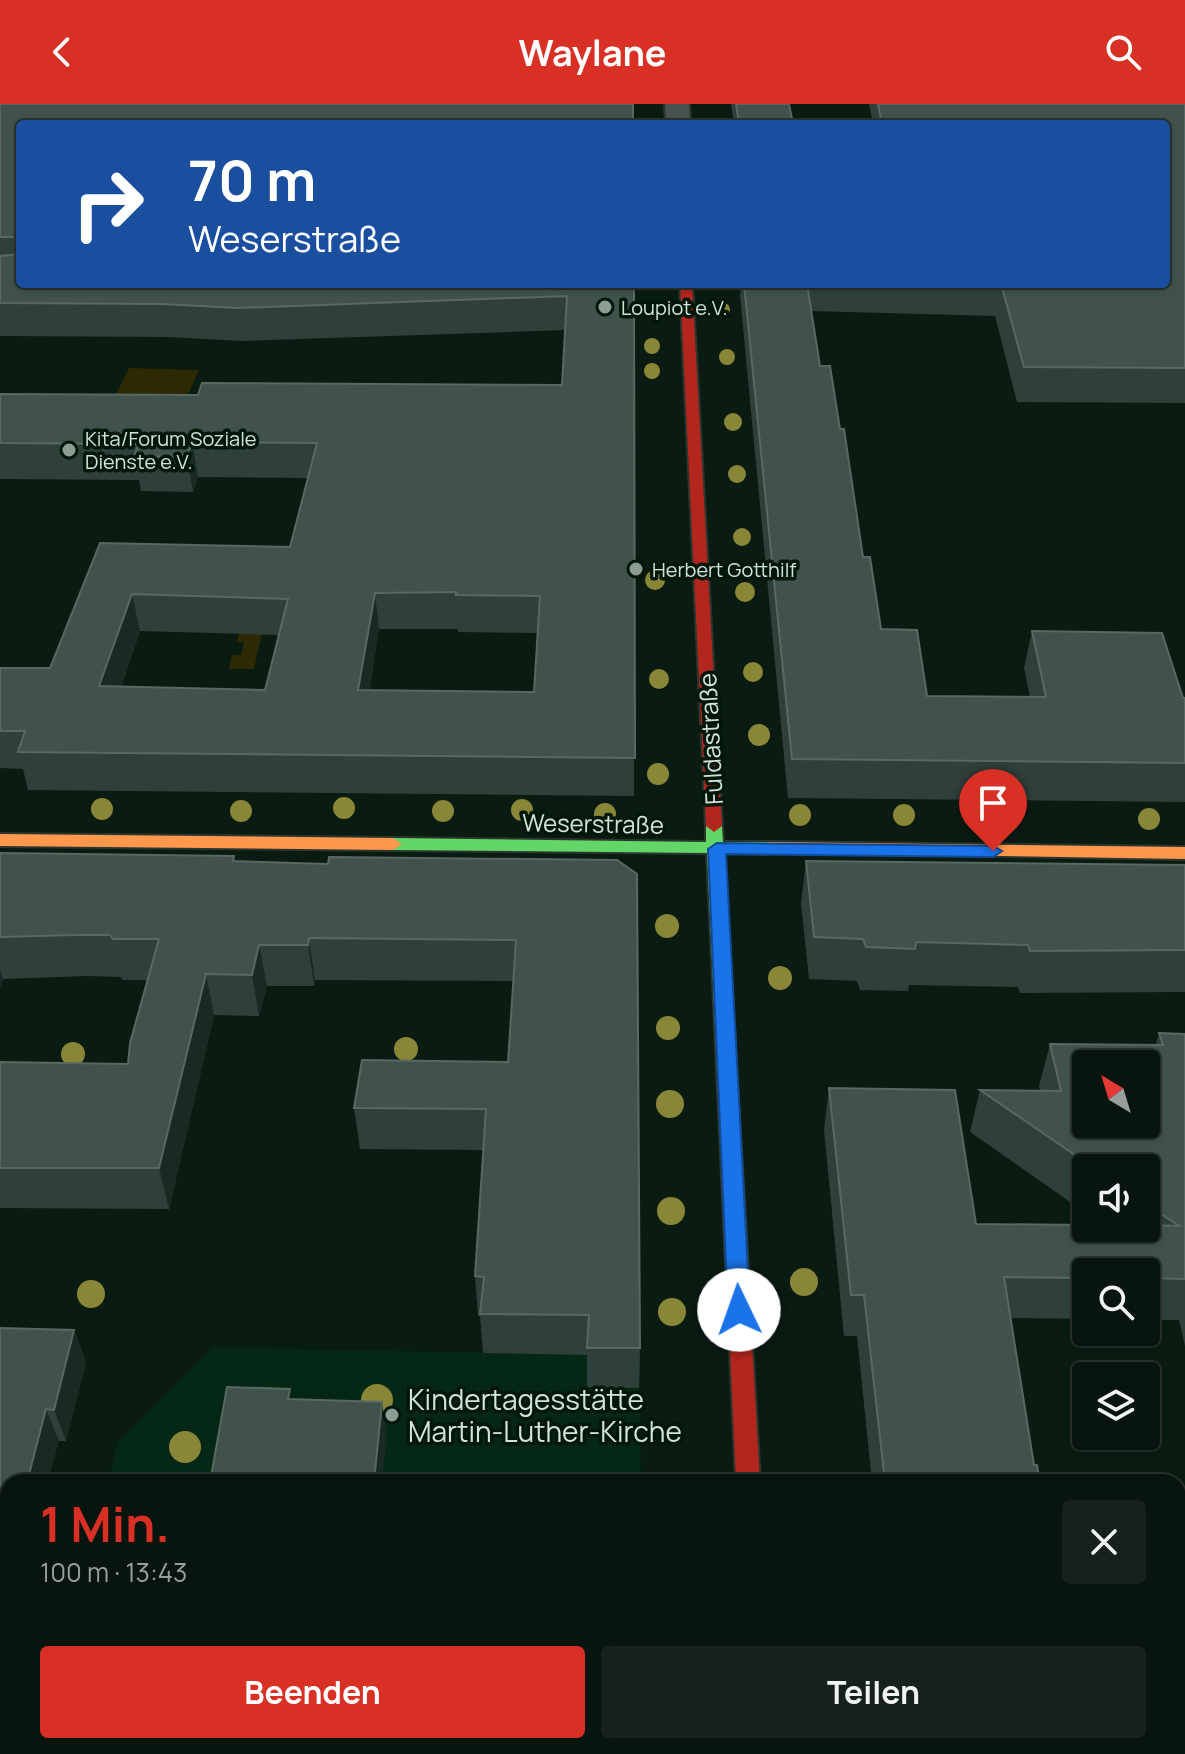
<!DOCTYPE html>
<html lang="de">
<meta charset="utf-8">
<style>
:root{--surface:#08140e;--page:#16211c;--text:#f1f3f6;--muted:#989e9e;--line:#29332e;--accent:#d93025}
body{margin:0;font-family:Manrope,sans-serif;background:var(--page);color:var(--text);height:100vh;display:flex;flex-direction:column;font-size:30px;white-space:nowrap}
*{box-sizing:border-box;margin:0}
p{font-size:26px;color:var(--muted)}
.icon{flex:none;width:44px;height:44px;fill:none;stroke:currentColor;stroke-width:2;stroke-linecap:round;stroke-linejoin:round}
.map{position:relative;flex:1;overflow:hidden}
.drawer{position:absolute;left:0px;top:1370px;width:1186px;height:280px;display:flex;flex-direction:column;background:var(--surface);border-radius:24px 24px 0 0;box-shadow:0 2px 6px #0004,0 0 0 2px var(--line)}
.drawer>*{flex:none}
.hud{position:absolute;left:16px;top:16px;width:1154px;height:168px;border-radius:8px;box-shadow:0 2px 6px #0004,0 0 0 2px var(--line);background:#1a4fa0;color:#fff;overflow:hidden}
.needle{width:52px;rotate:322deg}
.tools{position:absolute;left:1072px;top:946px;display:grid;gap:16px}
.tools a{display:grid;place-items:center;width:88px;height:88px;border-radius:8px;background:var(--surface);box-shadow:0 2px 6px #0004,0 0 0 2px var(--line);font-size:40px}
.pin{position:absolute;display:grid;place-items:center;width:68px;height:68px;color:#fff;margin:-82px -34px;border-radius:50% 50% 50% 0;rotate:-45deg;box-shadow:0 0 8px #0007}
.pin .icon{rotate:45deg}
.me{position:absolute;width:88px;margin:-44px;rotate:357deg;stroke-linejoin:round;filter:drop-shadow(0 0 6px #0008)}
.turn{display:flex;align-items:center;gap:28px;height:168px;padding:0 40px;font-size:36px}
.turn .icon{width:104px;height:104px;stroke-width:2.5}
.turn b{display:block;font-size:56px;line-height:68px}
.round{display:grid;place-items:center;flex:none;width:84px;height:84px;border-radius:8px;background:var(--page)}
.headline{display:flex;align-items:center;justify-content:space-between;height:136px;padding:0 40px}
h1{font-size:48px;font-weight:700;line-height:60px;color:var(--accent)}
.cta{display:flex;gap:16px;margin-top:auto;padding:16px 40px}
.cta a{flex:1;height:92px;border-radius:8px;background:var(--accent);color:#fff;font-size:32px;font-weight:700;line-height:92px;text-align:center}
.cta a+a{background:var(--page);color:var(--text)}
header{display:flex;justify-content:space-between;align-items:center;height:104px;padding:0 40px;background:var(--accent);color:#fff;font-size:36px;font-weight:700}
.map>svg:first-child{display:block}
.built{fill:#042716}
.green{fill:#2d2902}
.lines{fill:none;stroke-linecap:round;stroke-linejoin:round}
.street-casing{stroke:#2b362f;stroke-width:4}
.fast-casing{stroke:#2b362f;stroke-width:4}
.slow-casing{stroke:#2b362f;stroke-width:4}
.jam-casing{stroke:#2b362f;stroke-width:4}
.street{fill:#47534c;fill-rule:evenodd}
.fast{fill:#63d668;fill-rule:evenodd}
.slow{fill:#ff974d;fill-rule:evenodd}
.jam{fill:#b3261e;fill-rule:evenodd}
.tree{fill:#8a8637}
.wall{fill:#2f403b;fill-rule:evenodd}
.shaded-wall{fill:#192a23}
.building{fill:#41524c;stroke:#586862;stroke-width:2;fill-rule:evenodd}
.route{fill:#1a73e8;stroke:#114b97;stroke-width:2}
.poi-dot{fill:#8c9d93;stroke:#00170a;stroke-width:3}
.labels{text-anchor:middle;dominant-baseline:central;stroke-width:7;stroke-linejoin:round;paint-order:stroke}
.far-poi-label{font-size:20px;fill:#d2e3d8;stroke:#00170a;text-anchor:start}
.street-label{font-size:24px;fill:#d2e3d8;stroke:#00170a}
.near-poi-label{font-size:28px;fill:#d2e3d8;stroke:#00170a;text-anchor:start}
</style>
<header><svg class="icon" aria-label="back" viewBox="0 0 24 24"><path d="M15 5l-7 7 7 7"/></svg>Waylane<svg class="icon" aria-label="search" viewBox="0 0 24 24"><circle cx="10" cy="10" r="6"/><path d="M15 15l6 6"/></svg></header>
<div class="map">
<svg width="1185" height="1650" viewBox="0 0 1185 1650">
<rect width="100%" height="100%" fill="#0a1b12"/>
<path class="built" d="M212,1243l428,9 1,126h-533l9,-39z"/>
<path class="green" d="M129,264l70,2 -15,34 -72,-2z
M239,528h23l-8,37h-25l3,-14h9l3,-13h-7z"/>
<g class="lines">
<defs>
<path id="street" d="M665,0h24l1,20h-24z
M730,1642h64v8h-64z"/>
<path id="fast" d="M714,716l8,6 1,16h46l9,6 -9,6 -45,-1 26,454 -3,7 -8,2 -8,-2 -3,-7 -21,-454 -314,-3 -9,-6 9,-6 313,4v-16z"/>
<path id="slow" d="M0,730l393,4 9,6 -9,6 -393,-4z
M769,738l416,5v12l-422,-7 -3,-4 3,-4z"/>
<path id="jam" d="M680,180h12l30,542 -8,6 -8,-6z
M739,1194l8,2 3,7 10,175h-24l-8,-175 3,-7z"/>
</defs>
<use href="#street" class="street-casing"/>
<use href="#fast" class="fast-casing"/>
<use href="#slow" class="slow-casing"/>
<use href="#jam" class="jam-casing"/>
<use href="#street" class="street"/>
<use href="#fast" class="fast"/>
<use href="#slow" class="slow"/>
<use href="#jam" class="jam"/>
</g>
<g class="tree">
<circle cx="722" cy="206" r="8"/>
<circle cx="652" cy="242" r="8"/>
<circle cx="727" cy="253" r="8"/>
<circle cx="652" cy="267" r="8"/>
<circle cx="733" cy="318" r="9"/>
<circle cx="737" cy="370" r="9"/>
<circle cx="742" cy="433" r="9"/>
<circle cx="655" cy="476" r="10"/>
<circle cx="745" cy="488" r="10"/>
<circle cx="753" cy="568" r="10"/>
<circle cx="659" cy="575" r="10"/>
<circle cx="759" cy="631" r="11"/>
<circle cx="658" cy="670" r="11"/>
<circle cx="344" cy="704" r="11"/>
<circle cx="102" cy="705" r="11"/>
<circle cx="522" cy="706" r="11"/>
<circle cx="241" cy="707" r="11"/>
<circle cx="443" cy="707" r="11"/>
<circle cx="605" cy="710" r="11"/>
<circle cx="800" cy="711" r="11"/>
<circle cx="904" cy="711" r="11"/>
<circle cx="1007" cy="712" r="11"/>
<circle cx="1149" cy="715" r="11"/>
<circle cx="667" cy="822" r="12"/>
<circle cx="780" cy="874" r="12"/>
<circle cx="668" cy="924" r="12"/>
<circle cx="406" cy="945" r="12"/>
<circle cx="73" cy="950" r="12"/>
<circle cx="670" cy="1000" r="14"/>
<circle cx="671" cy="1107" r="14"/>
<circle cx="804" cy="1178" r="14"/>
<circle cx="91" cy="1190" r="14"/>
<circle cx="672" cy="1208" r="14"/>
<circle cx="377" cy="1296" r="16"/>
<circle cx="185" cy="1343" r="16"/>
</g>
<path class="wall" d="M0,0l20,20v160h614v512l-606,-6 -5,-21 -23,-1v-100h50l50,-125 190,4 18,-69 -110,-1 -5,15 -52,-1 -2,-11 -139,-1v-85l198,1 364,-10 3,-55 -322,11 -76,-4 -167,-1zM379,525h79v3l80,1 -4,59 -165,-2zM140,527l138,4 -13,55 -144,-3z
M731,0h58l4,20h-59z
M869,0h316v299l-168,-1 -22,-86 -184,-5 9,55 43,191 18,72 46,67 103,1 -6,-29 8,-37 153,67v104l-397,-4 -48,-502 1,-12h425v-160h-293z
M0,749l234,3 1,5 93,3 289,-4 23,488 -1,40 -52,-1v-32l-104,-2 -3,-37h-2l-3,-40 9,-126 -124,-1 -6,-41 154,-46 5,-81 -198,-1 -1,6h-47l-8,30 -45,-1 -45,194 -169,-1v-146l128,2 19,-84h-24l-3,-3 -33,-1 -84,3 -3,9z
M806,757l379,4v127l-165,1 -2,-6 -109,-2 -1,6 -48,-1 -3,-9 -48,-2 -8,-76z
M1159,929l26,1v312l-6,-26h-33v-48h-60v47l-75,-1 23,147 6,17h-168l-15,-146h-13l-20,-206 5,-42 147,136 170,4v-60h-60v45l-116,-81 10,-42 60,1 -1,-5 11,-42h106z
M0,1224l74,2 12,32 -20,79h-7l-51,41v153l-8,31z
M1178,1421h7v181h-7z
M884,1642h187l1,8h-187z"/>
<path class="shaded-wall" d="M192,338l6,35 -5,15 -6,-35z
M375,489l4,36 -17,99 -4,-38z
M132,490l8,37 -32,93 -9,-38z
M309,834l6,42 -1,6 -6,-41z
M259,841l8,41 -8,30 -7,-41z
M0,865l3,10 -3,9z
M206,870l8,41 -45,194 -10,-41z
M74,1226l12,32 -20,79 -12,-31z
M382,1298l5,32 -5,48h-8z
M46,1305l13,32 -11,41h-21z
M8,1448v83l-8,31v-84z"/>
<path class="building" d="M0,0h633v20h-613v125h-4l-1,-12h-15z
M736,0h53l4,20h-54z
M878,0h307v264l-161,-1 -23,-83h165v-160h-284z
M20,150v30h614l1,474 -617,-6 7,-21h-25v-63h50l50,-125 190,4 27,-104 -125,-1 -5,15 -53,-1 5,-12 -139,-1v-49l198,1 4,-12 360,2 5,-89 -329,12 -76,-4 -162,-1v-47zM456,488v3l84,1 -6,96 -176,-2 17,-97zM132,490l156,5 -23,91 -166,-4z
M744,180h63l13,82h10l10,63h4l19,128h7l11,72 36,1 10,66 119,1 -14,-66 130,2 21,65h2v65l-393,-4z
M0,749l234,3 -1,5 95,3 1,-7 288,3 20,14 3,474h-53l2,-33 -109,-1 4,-37 -9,-1 11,-167 -132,-1 8,-48 146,2 8,-122 -207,-2 -1,7h-49l-7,30 -46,-1 -47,194h-159v-106l128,2 2,-21 29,-104h-46l-3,-4h-34l-76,2z
M806,757l379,4v85l-155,1 -2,-6 -112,-3 -1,7 -49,-2 -3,-8 -49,-2z
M1159,929l26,1v245l-39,-1v-6h-60v6l-82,-1 30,188h3l3,17h-155l-21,-187h-13l-22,-207 126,2 21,134 110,1v3h60v-3l33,1 -33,-22v-36h-52l-114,-78 81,1 -11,-47 113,1zM1086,960h60v60h-60z
M0,1224l74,2 -20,80 -8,-1 -19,73h-19v70l-8,30z
M227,1283l63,2 -2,10 94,3 -8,80h-164z
M1178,1421h7v145h-7z
M132,1642h173l-1,2 10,6h-184z
M489,1642h153v8h-153z
M898,1642h173l1,8h-173z
M406,1646l79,4h-80z"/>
<path class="route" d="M717,739l276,3 9,5 -9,6 -267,-3 24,456 -3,7 -8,2 -7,-2 -4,-7 -20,-461z"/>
<g class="poi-dot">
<circle cx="605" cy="203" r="8"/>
<circle cx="69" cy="346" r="8"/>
<circle cx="636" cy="465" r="8"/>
<circle cx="392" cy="1311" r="8"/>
</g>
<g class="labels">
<g class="far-poi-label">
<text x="621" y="203">Loupiot e.V.</text>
<text x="85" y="334">Kita/Forum Soziale<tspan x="85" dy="23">Dienste e.V.</tspan></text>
<text x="652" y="465">Herbert Gotthilf</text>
</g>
<g class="street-label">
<text transform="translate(710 635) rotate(-93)">Fuldastraße</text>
<text transform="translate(593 719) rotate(1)">Weserstraße</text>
</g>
<g class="near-poi-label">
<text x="408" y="1295">Kindertagesstätte<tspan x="408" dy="32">Martin-Luther-Kirche</tspan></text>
</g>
</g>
</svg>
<div class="tools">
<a><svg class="needle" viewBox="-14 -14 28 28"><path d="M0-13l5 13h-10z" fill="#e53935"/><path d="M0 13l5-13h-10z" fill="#989e9e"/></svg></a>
<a><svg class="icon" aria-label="sound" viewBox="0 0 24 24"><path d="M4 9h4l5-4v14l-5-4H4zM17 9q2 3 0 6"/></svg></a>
<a><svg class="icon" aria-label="search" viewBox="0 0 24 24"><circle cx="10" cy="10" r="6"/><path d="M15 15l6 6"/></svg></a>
<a><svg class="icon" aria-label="layers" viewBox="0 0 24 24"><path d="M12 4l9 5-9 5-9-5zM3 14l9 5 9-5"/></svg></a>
</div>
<div class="pin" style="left:993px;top:747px;background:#d93025"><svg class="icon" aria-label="arrive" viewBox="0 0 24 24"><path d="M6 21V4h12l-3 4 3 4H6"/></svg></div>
<svg class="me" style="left:739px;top:1206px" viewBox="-20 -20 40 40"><circle r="19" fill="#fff"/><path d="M0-13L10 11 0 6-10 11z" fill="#1a73e8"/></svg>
<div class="hud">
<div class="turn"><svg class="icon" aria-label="right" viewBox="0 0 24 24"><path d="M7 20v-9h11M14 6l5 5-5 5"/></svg><div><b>70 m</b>Weserstraße</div></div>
</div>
<section class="drawer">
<div class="headline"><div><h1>1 Min.</h1><p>100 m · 13:43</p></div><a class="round"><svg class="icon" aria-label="close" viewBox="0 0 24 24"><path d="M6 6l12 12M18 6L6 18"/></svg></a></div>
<div class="cta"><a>Beenden</a><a>Teilen</a></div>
</section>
</div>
